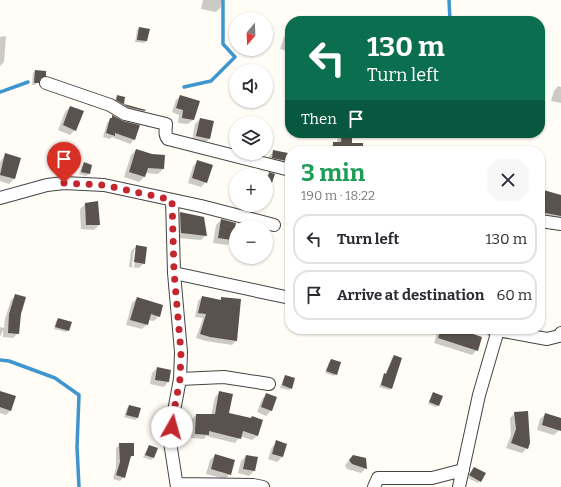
<!DOCTYPE html>
<meta charset="utf-8">
<style>
:root{--surface:#fff;--page:#f7f7f7;--text:#2b2b33;--muted:#7c7c81;--line:#e1e1e2}
body{margin:0;font-family:Bitter,serif;background:var(--page);color:var(--text);height:100vh;display:flex;flex-direction:column;font-size:15px;white-space:nowrap}
*{box-sizing:border-box;margin:0}
p{font-size:13px;color:var(--muted)}
.icon{flex:none;width:22px;height:22px;fill:none;stroke:currentColor;stroke-width:2;stroke-linecap:round;stroke-linejoin:round}
.map{position:relative;flex:1;overflow:hidden}
.details{position:absolute;left:285px;top:146px;width:260px;height:188px;display:flex;flex-direction:column;background:var(--surface);border-radius:16px;box-shadow:0 1px 3px #0004}
.details>*{flex:none}
.banner{position:absolute;left:285px;top:16px;width:260px;height:122px;border-radius:16px;box-shadow:0 1px 3px #0004;background:#0b6e4f;color:#fff;overflow:hidden}
.needle{width:26px;rotate:199deg}
.fabs{position:absolute;left:229px;top:12px;display:grid;gap:8px}
.fabs a{display:grid;place-items:center;width:44px;height:44px;border-radius:50%;background:var(--surface);box-shadow:0 1px 3px #0004;font-size:20px}
.pin{position:absolute;display:grid;place-items:center;width:34px;height:34px;color:#fff;margin:-41px -17px;border-radius:50% 50% 50% 0;rotate:-45deg;box-shadow:0 0 4px #0007}
.pin .icon{rotate:45deg}
.me{position:absolute;width:44px;margin:-22px;rotate:7deg;stroke-linejoin:round;filter:drop-shadow(0 0 3px #0008)}
.turn{display:flex;align-items:center;gap:14px;height:84px;padding:0 16px;font-size:18px}
.turn .icon{width:52px;height:52px;stroke-width:2.5}
.turn b{display:block;font-size:28px;line-height:34px}
.then{display:flex;align-items:center;height:38px;padding:0 16px;background:#0003;gap:8px;font-size:15px}
.round{display:grid;place-items:center;flex:none;width:42px;height:42px;border-radius:16px;background:var(--page)}
.summary{display:flex;align-items:center;justify-content:space-between;height:68px;padding:0 16px}
h1{font-size:24px;font-weight:700;line-height:30px;color:#1e9e55}
ul{padding:0;list-style:none}
li{display:flex;align-items:center;gap:12px;height:50px;margin:0 8px 6px;padding:0 8px;border:2px solid var(--line);border-radius:16px}
li div{flex:1}
li b{display:block;font-size:15px}
li em{font-style:normal}
.map>svg:first-child{display:block}
.shadow{fill:#0003;fill-rule:evenodd}
.lines{fill:none;stroke-linecap:round;stroke-linejoin:round}
.stream{stroke:#3f96cf;stroke-width:3.5}
.building{fill:#5a524d}
.minor-casing{stroke:#444;stroke-width:14}
.minor{stroke:#fff;stroke-width:12}
.route{stroke:#c4262e;stroke-width:7;stroke-dasharray:0 12.6}
</style>
<div class="map">
<svg width="561" height="487" viewBox="0 0 561 487">
<rect width="100%" height="100%" fill="#fffdf5"/>
<path class="shadow" d="M203,0h19l-1,7 -5,5 -15,-3z
M139,28l9,1 -1,12 -3,2 -9,-1 2,-12z
M289,32h1v20l-10,-3 4,-12z
M6,36l-2,26 -4,4v-29z
M35,71l10,4 -6,4 -4,6h-3l1,-12z
M558,86l3,1v16l-10,-2 3,-10z
M180,96l13,24 -5,4 -10,-1 1,-8 -7,-3 4,-12z
M117,97l7,1 -1,7 22,5 -3,3 -17,-4 -11,-7z
M70,107l5,23 -5,5 -12,-5 7,-18z
M113,116l21,24 -4,4 -18,-7 -2,2 -7,-2 4,-14z
M200,119l9,20 -5,5 -12,-3 3,-17z
M338,133h13l1,18h-23v-3l5,-5h3z
M136,150l27,19 -5,5 -13,-1 -1,4 -5,5 -15,-5 7,-22z
M274,151l13,3 -1,7 -5,5 -14,-3 2,-7z
M6,154l8,25 -5,5 -9,-3v-19z
M198,161l8,21 -5,5 -13,-4 5,-17z
M84,163l5,11 -3,2 -7,-2 3,-8z
M269,174l5,1 -8,17v-16z
M540,190l21,6v23l-21,-1z
M85,204l14,21 -5,5 -13,-1 -1,-20z
M180,213l26,22 -5,5 -24,-2 -2,-20z
M221,220l13,3 -2,17 -5,5 -14,-2 3,-18z
M137,246l7,17 -5,5 -10,-1 2,-16zM134,250h2l-2,17h-2z
M16,295l4,19 -2,19 -5,5 -10,-1v-7l-3,7v-10l4,1 1,-9 6,-19z
M202,297l17,4 3,-3 14,43 -4,4 -26,-4 -10,-3 7,-20 -8,-1 3,-16z
M137,298l22,18 -5,5 -6,-1 -1,4 -5,5 -16,-4 6,-22z
M58,319l10,11 -2,2 -12,-3 2,-8z
M441,329l18,4 2,-2 16,19 -5,5 -38,-12 3,-10z
M394,356l-3,32 -2,2 -10,-3 4,-10 2,-2 7,-17z
M331,360l5,14 -2,2 -9,-3 4,-11z
M157,368l13,3 -2,11 -4,5 -14,-3 2,-11z
M285,376l6,12 -2,2 -9,-2 3,-9z
M0,392l11,18 -5,5 -6,-2z
M220,392l7,21 35,8 -5,15 -5,4 -12,-4 -5,7 -29,-7 -2,3 -13,-1 1,-19 4,-4h15l4,-18z
M434,393l4,12 -2,2 -8,-3z
M267,394l9,4 -5,13 -5,5 -9,-4 5,-13z
M129,406l11,3 -3,9 -2,2 -11,-3 3,-9z
M515,413l12,35 -5,5 -16,-5 5,-13 -1,-17z
M546,414l15,5 -2,11 -5,5 -17,-5 3,-11z
M277,442l5,15 -5,5 -9,-3 4,-12z
M120,444l13,11 -4,4 -5,18 -4,4 -7,-2 3,-12v-19z
M149,446l4,12 -2,2 -8,-3z
M215,455l15,19 -5,5 -19,-5 4,-14z
M246,456l8,15 -5,5 -11,-3 3,-12z
M353,456l13,12 -5,5 -14,-4 -2,-4z
M474,468l6,13 -2,2 -10,-5z"/>
<g class="lines">
<path class="stream" d="M449,0l1,21
M184,87l27,-6 24,-24 -12,-13v-44
M0,92l28,-10
M0,360l9,1 46,17 24,17 -2,52 2,40"/>
</g>
<path class="building" d="M139,27l11,2 -3,12 -10,-1z
M35,70l11,1v5l-5,2 -2,5h-5z
M117,95l8,2 -1,7 22,6 -1,1 -17,-4 -12,-7z
M180,95l20,6 -6,19 -12,-2 1,-8 -7,-2z
M70,106l14,5 -8,20 -13,-6z
M112,115l11,6 17,4 -5,15 -20,-7v3l-9,-3 4,-15h2z
M200,118l14,3 -4,18 -14,-3z
M342,133h10v10h11v8h-30v-9h8z
M136,149l16,5 13,1 -1,14 -16,-1 -3,9 -16,-5z
M273,150l15,3 -1,8 -15,-3z
M5,153l16,5 -6,21 -15,-4z
M197,160l16,5 -6,18 -15,-5z
M84,162l8,3 -2,9 -9,-2z
M269,172l6,2 -3,9 -5,-1z
M540,189l21,6v21l-21,-4z
M98,201l2,24h-14l-1,-22z
M180,212l24,5 3,19 -26,-3z
M221,219l15,4 -4,17 -14,-2z
M136,245l11,2 -2,17 -11,-2z
M15,294l11,3 -5,17 -2,20 -11,-1 1,-19z
M202,296l19,4v-3l20,2 -4,42 -27,-4 -10,-3 6,-20 -8,-1z
M137,297l26,8 -3,12 -9,-3 -3,11 -18,-5z
M58,318l14,4 -3,9 -14,-4z
M441,329h8l11,4 1,-3 21,7 -4,14 -40,-13z
M394,355l8,3 -10,31 -11,-4 3,-12 2,1z
M331,359l10,3 -4,13 -11,-4z
M157,367l14,3 -2,12 -14,-2z
M285,375l10,3 -3,11 -10,-4z
M0,391l16,5 -5,15 -11,-4z
M219,391l14,3 -4,19 22,5 1,-2 11,4 -5,16 -15,-5 -2,8 -32,-8v4l-14,-1 1,-20h19z
M433,392l10,4 -4,10 -10,-4z
M266,393l11,4 -5,14 -11,-4z
M129,405l12,3 -3,10 -12,-3z
M528,411l2,32 -2,6 -17,-6 5,-14 -2,-17z
M545,413l16,5v13l-19,-6z
M276,440l11,4 -4,13 -11,-3z
M119,443h15v13h-3l-6,22 -9,-3 4,-13z
M149,445l9,3 -4,10 -9,-3z
M215,454l20,6 -4,15 -20,-6z
M246,455l12,2 -3,14 -12,-2z
M353,455l13,3 1,11 -15,-5 -3,-4z
M474,467l12,6 -5,9 -12,-7z"/>
<g class="lines">
<defs>
<path id="minor" d="M46,83l64,22 15,9 41,10c0,5 -2,11 2,15l122,31
M0,198l47,-13 17,-2 40,2 97,21 73,19
M172,200l2,73 116,25
M540,221l21,3
M174,273l7,79 -1,27 -6,32 -4,31 7,45
M492,329l55,10 12,-3 2,-3
M180,379l44,-2 45,7
M177,484l76,1 10,2
M374,487l4,-9h54l31,-8
M459,487l20,-92 19,-65"/>
</defs>
<use href="#minor" class="minor-casing"/>
<use href="#minor" class="minor"/>
</g>
<g class="lines">
<path class="route" d="M64,183l40,2 68,15 2,72 7,80 -1,27 -6,32 -2,16"/>
</g>
</svg>
<div class="fabs">
<a><svg class="needle" viewBox="-14 -14 28 28"><path d="M0-13l5 13h-10z" fill="#e53935"/><path d="M0 13l5-13h-10z" fill="#7c7c81"/></svg></a>
<a><svg class="icon" aria-label="sound" viewBox="0 0 24 24"><path d="M4 9h4l5-4v14l-5-4H4zM17 9q2 3 0 6"/></svg></a>
<a><svg class="icon" aria-label="layers" viewBox="0 0 24 24"><path d="M12 4l9 5-9 5-9-5zM3 14l9 5 9-5"/></svg></a>
<a>+</a>
<a>−</a>
</div>
<div class="pin" style="left:64px;top:183px;background:#d93025"><svg class="icon" aria-label="arrive" viewBox="0 0 24 24"><path d="M6 21V4h12l-3 4 3 4H6"/></svg></div>
<svg class="me" style="left:172px;top:427px" viewBox="-20 -20 40 40"><circle r="19" fill="#fff"/><path d="M0-13L10 11 0 6-10 11z" fill="#c4262e"/></svg>
<div class="banner">
<div class="turn"><svg class="icon" aria-label="left" viewBox="0 0 24 24"><path d="M17 20v-9H6M10 6l-5 5 5 5"/></svg><div><b>130 m</b>Turn left</div></div>
<div class="then">Then<svg class="icon" aria-label="arrive" viewBox="0 0 24 24"><path d="M6 21V4h12l-3 4 3 4H6"/></svg></div>
</div>
<section class="details">
<div class="summary"><div><h1>3 min</h1><p>190 m · 18:22</p></div><a class="round"><svg class="icon" aria-label="close" viewBox="0 0 24 24"><path d="M6 6l12 12M18 6L6 18"/></svg></a></div>
<ul>
<li><svg class="icon" aria-label="left" viewBox="0 0 24 24"><path d="M17 20v-9H6M10 6l-5 5 5 5"/></svg><div><b>Turn left</b></div><em>130 m</em></li>
<li><svg class="icon" aria-label="arrive" viewBox="0 0 24 24"><path d="M6 21V4h12l-3 4 3 4H6"/></svg><div><b>Arrive at destination</b></div><em>60 m</em></li>
</ul>
</section>
</div>
